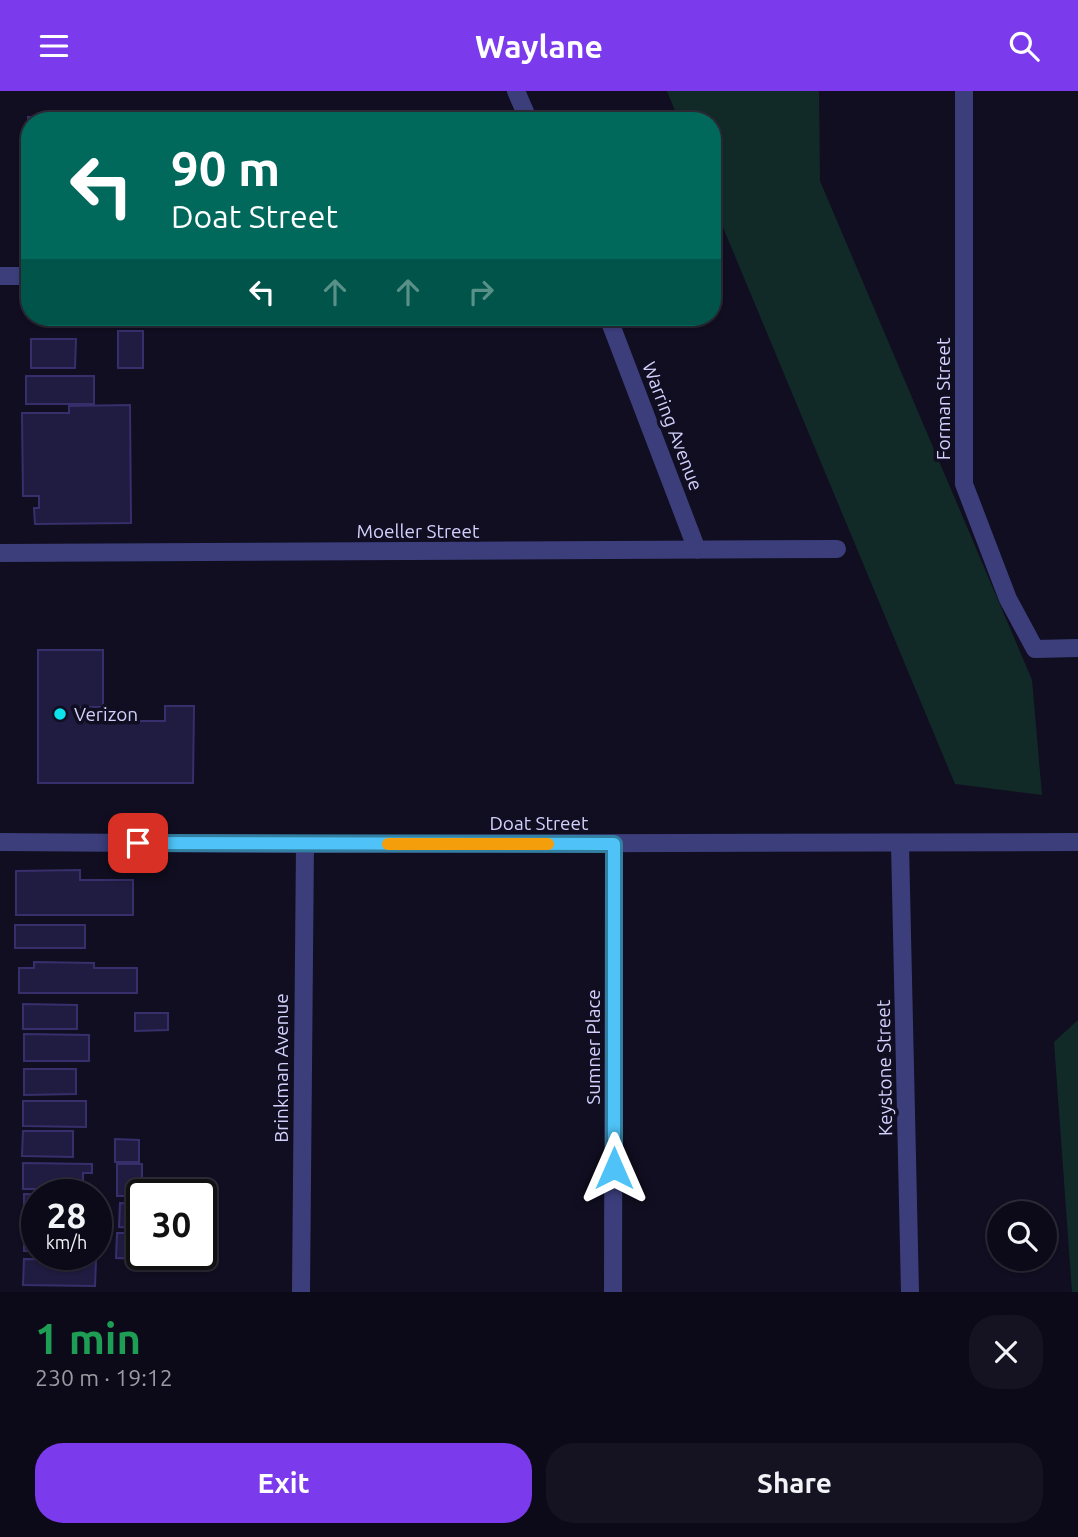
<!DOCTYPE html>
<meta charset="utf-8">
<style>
:root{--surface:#0c0a18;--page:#151321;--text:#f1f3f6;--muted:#9a9aa2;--line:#2c2b37;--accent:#7c3aed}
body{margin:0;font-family:Ubuntu,sans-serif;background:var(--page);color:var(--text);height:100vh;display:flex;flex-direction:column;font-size:26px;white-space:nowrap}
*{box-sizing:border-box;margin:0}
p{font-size:23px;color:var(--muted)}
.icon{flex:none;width:38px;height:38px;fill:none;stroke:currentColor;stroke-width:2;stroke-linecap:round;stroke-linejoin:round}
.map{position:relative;height:1201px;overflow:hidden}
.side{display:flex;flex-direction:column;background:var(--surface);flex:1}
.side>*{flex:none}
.hud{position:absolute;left:21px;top:21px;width:700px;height:214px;border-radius:28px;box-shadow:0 2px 5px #0004,0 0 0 2px var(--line);background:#00695c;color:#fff;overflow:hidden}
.tools{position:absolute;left:987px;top:1110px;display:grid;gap:14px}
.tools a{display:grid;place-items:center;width:70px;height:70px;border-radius:50%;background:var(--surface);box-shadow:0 2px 5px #0004,0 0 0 2px var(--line);font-size:35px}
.speed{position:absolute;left:21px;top:1088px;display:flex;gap:14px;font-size:35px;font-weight:700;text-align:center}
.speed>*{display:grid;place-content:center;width:91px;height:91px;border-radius:50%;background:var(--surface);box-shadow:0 2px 5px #0004,0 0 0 2px var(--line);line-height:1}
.speed small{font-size:18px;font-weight:400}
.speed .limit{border:4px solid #111;border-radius:10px;background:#fff;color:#111}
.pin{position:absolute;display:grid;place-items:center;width:60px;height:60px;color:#fff;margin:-30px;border-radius:14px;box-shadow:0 4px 10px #0006}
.me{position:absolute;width:77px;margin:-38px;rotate:0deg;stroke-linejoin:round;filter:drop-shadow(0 0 5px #0008)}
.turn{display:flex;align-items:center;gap:24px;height:147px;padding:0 35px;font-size:32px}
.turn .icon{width:91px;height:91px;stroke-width:2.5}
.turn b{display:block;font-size:49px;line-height:60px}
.lanes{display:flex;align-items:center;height:66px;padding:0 35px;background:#0003;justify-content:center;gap:35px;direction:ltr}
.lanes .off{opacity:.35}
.round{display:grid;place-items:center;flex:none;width:74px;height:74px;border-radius:28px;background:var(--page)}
.summary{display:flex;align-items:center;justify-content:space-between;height:119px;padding:0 35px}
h1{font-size:42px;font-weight:600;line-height:52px;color:#1e9e55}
.primary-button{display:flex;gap:14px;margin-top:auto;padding:14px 35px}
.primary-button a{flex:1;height:80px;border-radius:28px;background:var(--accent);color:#fff;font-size:28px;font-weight:600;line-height:80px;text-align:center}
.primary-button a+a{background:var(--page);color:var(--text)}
header{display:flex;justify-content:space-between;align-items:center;height:91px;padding:0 35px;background:var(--accent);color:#fff;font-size:32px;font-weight:600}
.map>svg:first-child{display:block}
.green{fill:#122a27}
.building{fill:#201b40;stroke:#372f6b;stroke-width:2}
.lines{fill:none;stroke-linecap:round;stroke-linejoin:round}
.minor{stroke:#3c3e7c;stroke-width:18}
.route-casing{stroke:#337fa1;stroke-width:18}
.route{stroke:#4fc3f7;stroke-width:12}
.slow{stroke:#f59e0b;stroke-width:12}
.poi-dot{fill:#0de3eb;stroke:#100e20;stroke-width:2.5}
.labels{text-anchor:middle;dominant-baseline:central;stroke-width:7;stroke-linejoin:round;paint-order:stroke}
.street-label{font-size:19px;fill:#d2d0fc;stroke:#100e20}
.poi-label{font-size:19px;fill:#d2d0fc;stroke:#100e20;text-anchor:start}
</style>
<header><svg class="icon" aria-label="menu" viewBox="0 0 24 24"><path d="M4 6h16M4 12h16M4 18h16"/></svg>Waylane<svg class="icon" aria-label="search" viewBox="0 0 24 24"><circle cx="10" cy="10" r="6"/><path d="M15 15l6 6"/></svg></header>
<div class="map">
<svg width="1078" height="1201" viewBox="0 0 1078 1201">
<rect width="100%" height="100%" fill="#100e20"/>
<path class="green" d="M667,0h152l1,90 212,499 10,115 -87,-11 -243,-583v-80h-33z
M1078,929v272h-6l-18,-250z"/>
<path class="building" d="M91,25v5h-61v20h-2v-24z
M118,240h25v37h-25z
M31,248h45l-1,29h-44z
M26,285h68v28h-68z
M130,314l1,118 -96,1 -1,-16h5v-12h-16l-1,-83h47v-7z
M38,559h65v57h-22v14h84v-15h29l-1,77h-155z
M80,779v10h53v35h-117v-44z
M15,834h70v23h-70z
M34,871l60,1v5h43v25h-118v-25h15z
M23,913l54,1v24h-54z
M135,922h33v17l-33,1z
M24,943l65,1v26h-65z
M24,978h52v25l-52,1z
M23,1010h63v26l-63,-1z
M23,1040h50v26l-51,-1z
M115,1048l24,1v22h-24z
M23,1072l69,1v9h-9v16h-60z
M117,1073h25v32h-25z
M24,1103l71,1h-58v25h-13z
M120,1112l20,1v24l-21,-1z
M24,1136h13v24h-13z
M117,1142h23l-1,26 -23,-1z
M24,1168l72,1 -1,26 -72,-1z"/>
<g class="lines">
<path class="minor" d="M516,0l13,30
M964,0v393l44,115 27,50 43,-1
M0,185h30
M608,226l89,233
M0,462l837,-4
M0,751l305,2 773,-2
M900,753l10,448
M301,1201l4,-448
M613,1201l1,-448"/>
</g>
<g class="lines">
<defs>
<path id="route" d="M138,752l476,1v324"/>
</defs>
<use href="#route" class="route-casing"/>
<use href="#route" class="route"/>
<path class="slow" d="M388,753h160"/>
</g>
<circle class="poi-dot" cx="60" cy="623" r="7"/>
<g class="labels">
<g class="street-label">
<text transform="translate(943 308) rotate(-90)">Forman Street</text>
<text transform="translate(673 335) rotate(69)">Warring Avenue</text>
<text x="418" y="440">Moeller Street</text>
<text x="539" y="732">Doat Street</text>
<text transform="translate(593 956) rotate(-90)">Sumner Place</text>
<text transform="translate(281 977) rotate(-90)">Brinkman Avenue</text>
<text transform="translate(884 977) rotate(-91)">Keystone Street</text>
</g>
<g class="poi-label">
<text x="74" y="623">Verizon</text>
</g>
</g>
</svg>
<div class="tools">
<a><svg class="icon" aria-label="search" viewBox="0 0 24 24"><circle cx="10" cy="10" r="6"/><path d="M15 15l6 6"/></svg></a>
</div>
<div class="speed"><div>28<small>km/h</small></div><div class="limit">30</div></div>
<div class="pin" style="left:138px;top:752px;background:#d93025"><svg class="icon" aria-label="arrive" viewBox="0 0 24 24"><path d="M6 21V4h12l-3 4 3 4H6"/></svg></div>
<svg class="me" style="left:614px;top:1077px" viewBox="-20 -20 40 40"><path d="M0-17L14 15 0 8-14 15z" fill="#4fc3f7" stroke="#fff" stroke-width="4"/></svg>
<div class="hud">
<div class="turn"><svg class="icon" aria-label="left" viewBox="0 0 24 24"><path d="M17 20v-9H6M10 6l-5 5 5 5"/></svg><div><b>90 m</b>Doat Street</div></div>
<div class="lanes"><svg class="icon" aria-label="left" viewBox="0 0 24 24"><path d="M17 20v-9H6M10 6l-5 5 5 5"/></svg><svg class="icon off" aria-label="ahead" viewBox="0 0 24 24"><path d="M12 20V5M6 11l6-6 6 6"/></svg><svg class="icon off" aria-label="ahead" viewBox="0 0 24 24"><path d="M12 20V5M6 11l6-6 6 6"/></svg><svg class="icon off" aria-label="right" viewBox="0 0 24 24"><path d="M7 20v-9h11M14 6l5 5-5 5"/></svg></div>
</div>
</div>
<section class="side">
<div class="summary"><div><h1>1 min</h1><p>230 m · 19:12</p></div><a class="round"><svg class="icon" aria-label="close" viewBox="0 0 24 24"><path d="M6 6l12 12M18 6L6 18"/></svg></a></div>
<div class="primary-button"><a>Exit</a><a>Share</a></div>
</section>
